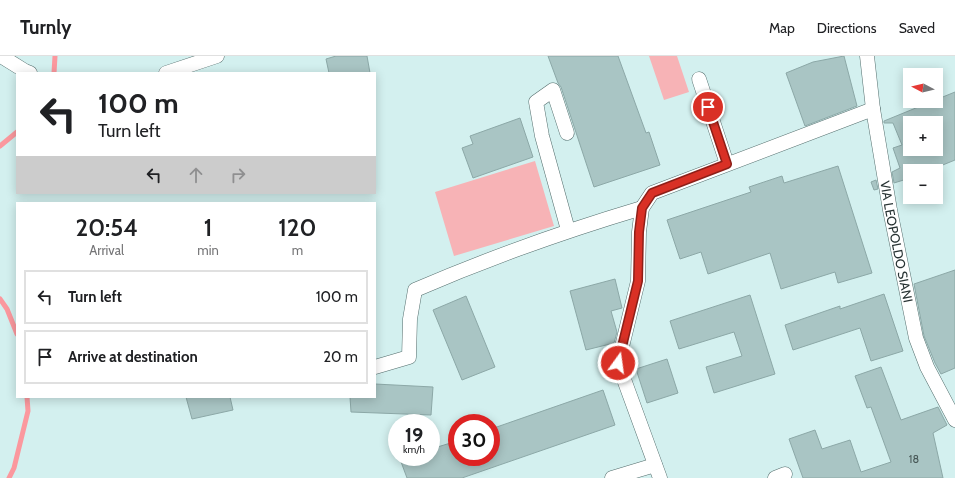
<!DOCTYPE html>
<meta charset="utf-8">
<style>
:root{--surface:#fff;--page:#f6f6f6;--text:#202124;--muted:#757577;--line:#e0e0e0}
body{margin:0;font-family:Cabin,sans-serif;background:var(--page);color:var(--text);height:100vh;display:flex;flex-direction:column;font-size:15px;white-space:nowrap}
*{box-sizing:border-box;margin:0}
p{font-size:13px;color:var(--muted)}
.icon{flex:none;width:22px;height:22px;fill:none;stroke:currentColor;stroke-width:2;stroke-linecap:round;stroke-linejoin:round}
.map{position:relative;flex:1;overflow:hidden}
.details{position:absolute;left:16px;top:146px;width:360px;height:196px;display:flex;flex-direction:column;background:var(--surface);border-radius:0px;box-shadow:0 2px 10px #0003}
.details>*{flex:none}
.hud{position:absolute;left:16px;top:16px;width:360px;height:122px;border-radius:0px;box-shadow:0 2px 10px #0003;background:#fff;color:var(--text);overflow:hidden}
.needle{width:26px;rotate:277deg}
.tools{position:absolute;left:903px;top:12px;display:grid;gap:8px}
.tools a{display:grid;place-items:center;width:40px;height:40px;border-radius:0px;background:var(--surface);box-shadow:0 2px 10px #0003;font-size:20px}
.speed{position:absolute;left:388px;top:358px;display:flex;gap:8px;font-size:20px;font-weight:700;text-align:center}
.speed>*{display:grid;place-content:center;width:52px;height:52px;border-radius:50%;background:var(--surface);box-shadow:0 2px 10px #0003;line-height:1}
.speed small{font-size:10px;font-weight:400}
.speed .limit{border:6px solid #d22;background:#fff;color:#111}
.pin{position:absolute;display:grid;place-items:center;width:34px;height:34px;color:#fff;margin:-17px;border:2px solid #fff;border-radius:50%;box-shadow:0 1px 4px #0007}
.me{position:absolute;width:44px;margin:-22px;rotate:14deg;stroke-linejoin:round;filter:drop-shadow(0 0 3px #0008)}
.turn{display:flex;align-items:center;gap:14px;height:84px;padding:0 16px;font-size:18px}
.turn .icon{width:52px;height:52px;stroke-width:2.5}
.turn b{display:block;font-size:28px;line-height:34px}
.lanes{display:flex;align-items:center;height:38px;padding:0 16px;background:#0003;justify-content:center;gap:20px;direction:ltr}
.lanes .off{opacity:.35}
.eta{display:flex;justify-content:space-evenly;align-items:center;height:68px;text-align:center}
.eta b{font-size:24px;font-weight:600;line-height:28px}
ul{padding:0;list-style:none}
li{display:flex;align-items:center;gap:12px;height:54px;margin:0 8px 6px;padding:0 8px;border:2px solid var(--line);border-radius:0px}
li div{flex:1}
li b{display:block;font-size:15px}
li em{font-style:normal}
header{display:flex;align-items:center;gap:24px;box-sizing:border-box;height:56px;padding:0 20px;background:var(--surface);border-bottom:1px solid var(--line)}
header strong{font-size:19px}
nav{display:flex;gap:22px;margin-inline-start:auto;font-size:14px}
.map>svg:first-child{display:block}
.green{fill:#f7b3b6}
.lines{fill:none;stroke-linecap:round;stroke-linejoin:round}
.stream{stroke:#fb989e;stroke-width:5}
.building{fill:#a9c5c4;stroke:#8ca8a7;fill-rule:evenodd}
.street-casing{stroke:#536d6c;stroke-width:15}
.street{stroke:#fff;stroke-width:14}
.route-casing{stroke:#8d1f18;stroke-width:10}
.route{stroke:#d93025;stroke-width:7}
.labels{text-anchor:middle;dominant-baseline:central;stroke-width:3;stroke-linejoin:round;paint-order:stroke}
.number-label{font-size:11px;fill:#485857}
.street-label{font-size:13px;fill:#283333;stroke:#e0fefc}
</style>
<header>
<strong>Turnly</strong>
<nav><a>Map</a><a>Directions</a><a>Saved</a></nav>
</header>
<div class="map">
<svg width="955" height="422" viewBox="0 0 955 422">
<rect width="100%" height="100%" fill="#d3f0ef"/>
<path class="green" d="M649,0h28l12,36 -25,8z
M535,105l19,65 -100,30 -19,-64z"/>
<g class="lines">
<path class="stream" d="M54,17l1,-17
M0,90l17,-14
M0,243l7,10 10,25
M9,422l5,-10 14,-57 -1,-14"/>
</g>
<path class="building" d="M336,0h31l3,17h-41l-3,-14z
M548,0h70l28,77 3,-1 11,33 -66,22 -33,-100 -3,-4z
M844,0l13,50 -52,20 -19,-53 27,-11z
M955,36v68l-27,11h-18v7l-16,5 -2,-11 8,-4 -7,-20 9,-3 -9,-22h-9v-2zM910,67h26v26h-26z
M520,62l13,39 -60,21 -11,-30 11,-4 -3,-8z
M838,110l34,107 -34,10 -3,-11 -54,17 -11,-36 -62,21 -7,-22 -21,7 -13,-39 84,-28 -2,-5 33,-11 2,7z
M876,124l2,9 -4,1 -3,-8z
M955,214v98l-14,6 -6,-11 -11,-27 -10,-52z
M615,223l7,29 -11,3 6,21 -3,11 -28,7 -16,-59z
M884,238l19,57 -32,10 -11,-33 -67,22 -8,-25 55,-19v3z
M750,239l25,79 -61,19 -8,-26 36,-11 -8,-24 -55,17 -9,-28z
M466,240l29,71 -33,13 -29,-70z
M667,303l11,34 -31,10 -11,-34z
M881,311l20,53 37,-13 9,18 -14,8 10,45h-140l-14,-39 26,-9 7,19 28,-9 11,32 30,-10 -20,-55 -4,1 -12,-32z
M375,328l58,3 -2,28 -80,-3 -1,-15h25z
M603,334l12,35 -153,53h-55l-7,-19 7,-2h24v-8l26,-8v16h34v-28z
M186,341h44l3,13 -41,9z"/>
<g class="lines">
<defs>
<g id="street">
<path d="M1,0l24,15 5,2"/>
<path id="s1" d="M867,0l6,53 17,101 26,128 11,29 28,53"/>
<path d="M166,17l51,-17"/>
<path d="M699,23l28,85"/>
<path d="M567,77l-14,-43 -17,12 6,34 26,94"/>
<path d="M375,311l34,-10 1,-38 5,-29c74,-32 150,-59 227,-82"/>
<path d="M612,422l43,-13"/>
<path d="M660,422l-42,-115 20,-82 1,-49 3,-24 10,-15 221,-84"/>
<path d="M775,422l10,-4"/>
</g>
</defs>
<use href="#street" class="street-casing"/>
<use href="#street" class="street"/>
</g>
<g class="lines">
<defs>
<path id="route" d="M618,307l20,-82 1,-49 3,-24 10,-15 75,-29 -19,-57"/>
</defs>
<use href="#route" class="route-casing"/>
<use href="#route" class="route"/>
</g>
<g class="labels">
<g class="number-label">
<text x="914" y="403">18</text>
</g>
<g class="street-label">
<text stroke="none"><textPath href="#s1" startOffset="188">VIA LEOPOLDO SIANI</textPath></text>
</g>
</g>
</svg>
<div class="tools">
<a><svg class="needle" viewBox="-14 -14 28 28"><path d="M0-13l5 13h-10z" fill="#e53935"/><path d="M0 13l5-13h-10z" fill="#757577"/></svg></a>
<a>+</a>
<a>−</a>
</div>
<div class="speed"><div>19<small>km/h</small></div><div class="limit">30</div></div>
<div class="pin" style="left:708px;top:51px;background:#d93025"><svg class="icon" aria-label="arrive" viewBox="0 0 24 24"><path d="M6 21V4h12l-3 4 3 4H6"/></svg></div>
<svg class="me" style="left:618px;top:307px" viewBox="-20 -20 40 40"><circle r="17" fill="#d93025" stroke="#fff" stroke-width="3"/><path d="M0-11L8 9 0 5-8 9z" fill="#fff"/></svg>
<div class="hud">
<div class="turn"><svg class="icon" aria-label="left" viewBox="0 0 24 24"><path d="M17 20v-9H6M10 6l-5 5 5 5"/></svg><div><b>100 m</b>Turn left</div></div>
<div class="lanes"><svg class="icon" aria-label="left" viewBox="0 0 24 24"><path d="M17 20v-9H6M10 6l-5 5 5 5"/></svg><svg class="icon off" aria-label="ahead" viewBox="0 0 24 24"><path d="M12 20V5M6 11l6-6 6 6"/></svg><svg class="icon off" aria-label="right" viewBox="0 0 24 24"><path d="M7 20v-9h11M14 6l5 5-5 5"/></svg></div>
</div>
<section class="details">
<div class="eta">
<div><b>20:54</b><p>Arrival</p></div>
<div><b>1</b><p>min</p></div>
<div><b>120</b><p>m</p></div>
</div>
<ul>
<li><svg class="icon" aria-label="left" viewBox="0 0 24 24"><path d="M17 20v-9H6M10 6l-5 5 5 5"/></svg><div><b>Turn left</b></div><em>100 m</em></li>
<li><svg class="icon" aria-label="arrive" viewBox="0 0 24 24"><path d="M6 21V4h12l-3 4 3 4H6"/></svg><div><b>Arrive at destination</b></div><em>20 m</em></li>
</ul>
</section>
</div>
